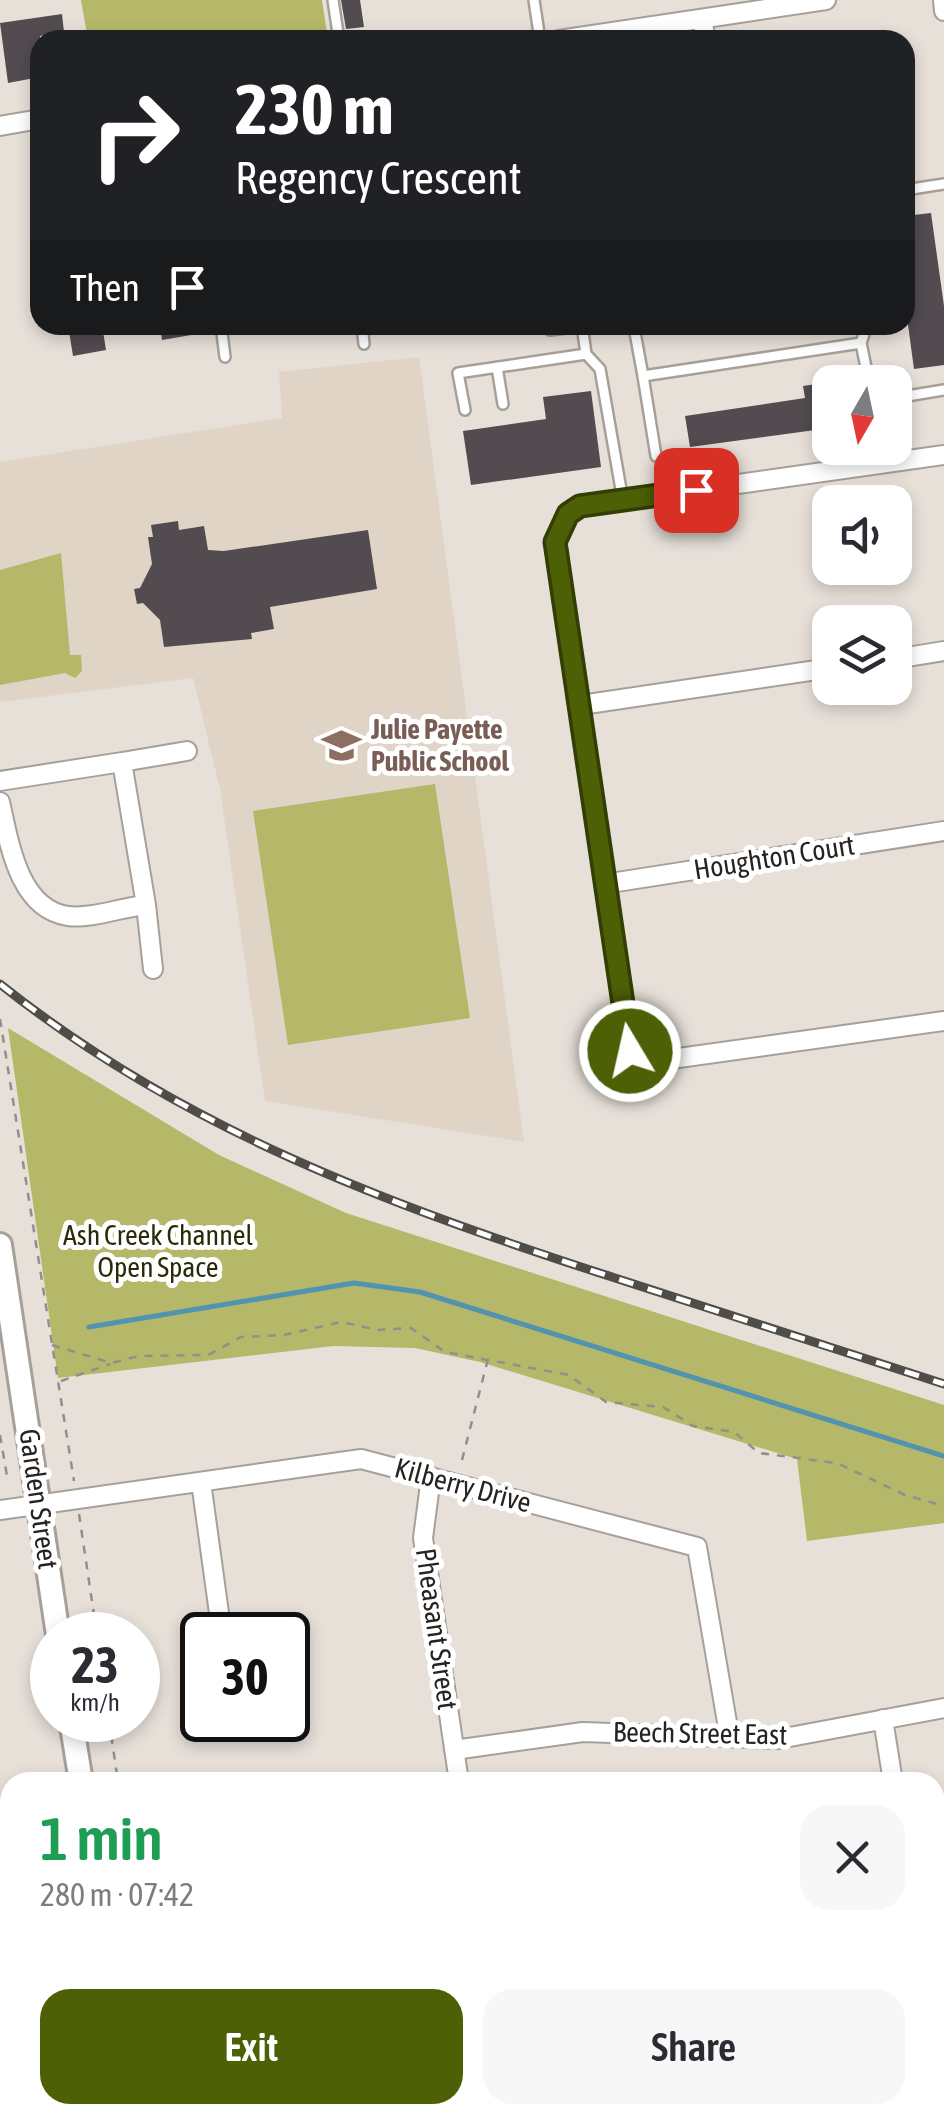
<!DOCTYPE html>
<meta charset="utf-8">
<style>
:root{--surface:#fff;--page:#f7f7f7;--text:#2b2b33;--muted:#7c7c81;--accent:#4d6005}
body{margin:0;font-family:"Asap Condensed",sans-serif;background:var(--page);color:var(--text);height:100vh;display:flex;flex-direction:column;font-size:38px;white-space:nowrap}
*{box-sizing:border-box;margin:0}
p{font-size:32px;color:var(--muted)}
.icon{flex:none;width:55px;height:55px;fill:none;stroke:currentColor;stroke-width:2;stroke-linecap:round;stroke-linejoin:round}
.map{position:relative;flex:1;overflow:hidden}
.sheet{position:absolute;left:0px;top:1772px;width:945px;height:352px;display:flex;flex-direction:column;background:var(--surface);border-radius:30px 30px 0 0;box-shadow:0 5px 15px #0003}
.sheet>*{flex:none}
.guide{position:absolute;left:30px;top:30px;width:885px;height:305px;border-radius:30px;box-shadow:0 5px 15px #0003;background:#202124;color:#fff;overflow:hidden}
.needle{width:65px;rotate:189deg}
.controls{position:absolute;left:812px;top:365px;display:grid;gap:20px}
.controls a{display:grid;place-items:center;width:100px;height:100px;border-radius:20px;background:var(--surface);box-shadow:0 5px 15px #0003;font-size:50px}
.speed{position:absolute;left:30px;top:1612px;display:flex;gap:20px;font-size:50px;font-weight:700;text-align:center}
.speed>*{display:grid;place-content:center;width:130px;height:130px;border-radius:50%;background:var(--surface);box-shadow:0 5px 15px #0003;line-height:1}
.speed small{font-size:25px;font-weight:400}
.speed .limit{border:5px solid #111;border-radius:15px;background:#fff;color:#111}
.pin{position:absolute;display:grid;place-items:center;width:85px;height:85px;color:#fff;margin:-42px;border-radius:20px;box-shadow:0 5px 15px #0006}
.me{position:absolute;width:110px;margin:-55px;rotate:351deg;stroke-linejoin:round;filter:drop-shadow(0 0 8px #0008)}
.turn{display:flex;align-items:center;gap:35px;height:210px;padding:0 40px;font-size:45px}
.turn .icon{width:130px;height:130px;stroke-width:2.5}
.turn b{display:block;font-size:70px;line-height:85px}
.then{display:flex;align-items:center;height:95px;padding:0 40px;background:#0003;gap:20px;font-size:38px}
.round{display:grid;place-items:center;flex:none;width:105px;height:105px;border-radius:30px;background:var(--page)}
.summary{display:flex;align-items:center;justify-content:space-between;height:170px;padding:0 40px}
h1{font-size:60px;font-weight:600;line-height:75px;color:#1e9e55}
.button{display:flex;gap:20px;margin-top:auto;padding:20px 40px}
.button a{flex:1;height:115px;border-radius:30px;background:var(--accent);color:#fff;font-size:40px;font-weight:600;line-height:115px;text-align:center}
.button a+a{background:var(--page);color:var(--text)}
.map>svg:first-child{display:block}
.built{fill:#e0d4c7}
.green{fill:#b4b868}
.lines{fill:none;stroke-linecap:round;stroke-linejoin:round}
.stream{stroke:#5293b0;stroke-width:5}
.building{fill:#524b50}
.service-casing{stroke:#a7a099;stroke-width:14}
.minor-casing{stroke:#a7a099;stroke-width:22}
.tertiary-casing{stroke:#a7a099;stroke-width:28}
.path{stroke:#948e89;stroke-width:2.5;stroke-dasharray:8 8;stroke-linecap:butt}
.service{stroke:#fff;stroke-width:9}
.minor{stroke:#fff;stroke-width:18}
.tertiary{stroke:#fff;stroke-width:22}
.rail-casing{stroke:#504c48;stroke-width:9}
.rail{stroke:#fff;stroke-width:5;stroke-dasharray:15;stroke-linecap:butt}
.route-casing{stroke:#323e03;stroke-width:25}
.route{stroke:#4d6005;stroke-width:18}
.labels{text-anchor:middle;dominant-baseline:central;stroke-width:10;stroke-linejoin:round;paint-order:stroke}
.education-label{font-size:28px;font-weight:bold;fill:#785e54;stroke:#fff;text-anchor:start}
.street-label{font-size:28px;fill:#262320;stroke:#fff}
.park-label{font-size:28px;fill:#2a2b06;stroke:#fff}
</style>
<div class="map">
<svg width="944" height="2123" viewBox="0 0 944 2123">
<rect width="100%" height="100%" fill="#e7e0d9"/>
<path class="built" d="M419,357l105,785 -259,-41 -45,-312 -27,-111 -193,24v-240l282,-44 -3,-46z"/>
<path class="green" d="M81,0h241l6,40h-240z
M61,553l9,102h11l1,16 -7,7 -10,-5 -65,12v-115z
M435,784l35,234 -182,27 -35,-234z
M8,1028l211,127 127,58 598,192v118l-137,18 -10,-82 -317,-97 -65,-14 -82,-2 -275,32z"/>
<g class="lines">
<path class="stream" d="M89,1327l265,-44 66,9 524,164"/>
</g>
<path class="building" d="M341,0h19l4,27 -18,2z
M62,14l2,18 -24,4v41l-32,6 -8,-60z
M931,213l13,93v59l-30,4 -9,-66v-87z
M68,325h34l4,25 -33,6z
M160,325h48l1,7 -47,8z
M830,382v46l-140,19 -5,-31 120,-18 -2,-12z
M591,391l10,76 -130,18 -8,-54 83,-12 -3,-22z
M178,521l1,9 25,-4 4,24 16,1 144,-21 9,59 -107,18 4,22 -23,4 1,6 -88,8 -4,-27 -17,-17 -6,1 -3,-15 6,-1 12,-24 -4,-27h5l-2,-12z"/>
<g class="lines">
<defs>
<path id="service" d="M333,0l6,40
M534,0l6,40
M905,190l39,-6
M221,325l4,32
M362,325l2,19
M549,325l1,5 32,-4
M582,325l4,29
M646,325l-12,2 9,49 218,-33
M867,325l-6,18 8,39
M497,367l6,37
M643,376l13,80
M895,398l49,-8
M465,410l-7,-37 128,-19 14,15 23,132"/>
<path id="minor" d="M943,0l1,11
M702,19l4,21
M559,40l267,-40
M0,126l40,-7
M944,455l-363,51 -13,8 -13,28 75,509 20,11 294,-41
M895,659l49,-8
M581,705l249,-37
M122,762l65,-11
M0,781l122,-19 24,143c-24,2 -54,14 -78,11 -50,-7 -59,-75 -68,-114
M604,884l340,-53
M146,905l7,64
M431,1477l-8,61 36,244
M201,1482l21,153
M0,1510l361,-51 336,88 32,187
M883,1719l10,63
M454,1750l129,-18 196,7 165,-31
M935,1842h9
M0,1843l10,-2
M935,1883l9,-1
M935,2093l9,-1
M732,2123l55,-8"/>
<path id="tertiary" d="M0,1245l58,390
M71,1720l10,62
M130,2115l2,8"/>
</defs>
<use href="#service" class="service-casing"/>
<use href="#minor" class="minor-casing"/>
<use href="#tertiary" class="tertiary-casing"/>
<path class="path" d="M0,1019l74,462
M52,1345l59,18 28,-7 69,-1 33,-18 43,-2 57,-13 37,8 33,-2 34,24 124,23 37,27 57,5 30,19 41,6 25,21 78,10 68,32 39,11
M61,1381l49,-17
M0,1435l8,47
M462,1460l26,-101
M79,1514l18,121
M109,1720l9,62
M168,2115l1,8"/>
<use href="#service" class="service"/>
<use href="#minor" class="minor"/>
<use href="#tertiary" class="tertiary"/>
<defs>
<path id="rail" d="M0,984c185,147 390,221 612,293 110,36 221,71 332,107"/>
</defs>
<use href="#rail" class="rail-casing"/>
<use href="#rail" class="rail"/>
</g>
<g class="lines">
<defs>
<path id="route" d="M630,1051l-75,-509 13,-28 12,-8 116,-16"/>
</defs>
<use href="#route" class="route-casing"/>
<use href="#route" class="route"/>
</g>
<defs>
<symbol id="school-bare" viewBox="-9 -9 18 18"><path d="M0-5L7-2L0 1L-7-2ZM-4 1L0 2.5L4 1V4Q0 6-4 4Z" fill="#8d6e63" stroke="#fff" stroke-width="2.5" paint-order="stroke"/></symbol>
</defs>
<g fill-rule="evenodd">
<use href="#school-bare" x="314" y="718" width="55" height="55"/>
</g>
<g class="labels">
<g class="education-label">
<text x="371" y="729">Julie Payette<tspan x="371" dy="32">Public School</tspan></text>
</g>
<g class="street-label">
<text transform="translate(774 857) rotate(-9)">Houghton Court</text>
<text transform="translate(463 1485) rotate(15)">Kilberry Drive</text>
<text transform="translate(39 1499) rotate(82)">Garden Street</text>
<text transform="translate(437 1629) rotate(82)">Pheasant Street</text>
<text transform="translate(700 1733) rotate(1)">Beech Street East</text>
</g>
<g class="park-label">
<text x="158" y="1235">Ash Creek Channel<tspan x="158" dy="32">Open Space</tspan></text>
</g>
</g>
</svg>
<div class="controls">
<a><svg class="needle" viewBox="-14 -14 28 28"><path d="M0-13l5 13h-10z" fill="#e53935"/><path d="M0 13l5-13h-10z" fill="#7c7c81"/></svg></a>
<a><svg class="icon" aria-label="sound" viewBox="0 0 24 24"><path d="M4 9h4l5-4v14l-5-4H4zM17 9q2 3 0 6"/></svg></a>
<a><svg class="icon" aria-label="layers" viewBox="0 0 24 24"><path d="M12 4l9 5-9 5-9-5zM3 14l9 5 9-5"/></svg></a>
</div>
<div class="speed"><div>23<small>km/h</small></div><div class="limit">30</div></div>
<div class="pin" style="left:696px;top:490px;background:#d93025"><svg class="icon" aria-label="arrive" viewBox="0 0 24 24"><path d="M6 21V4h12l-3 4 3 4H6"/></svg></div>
<svg class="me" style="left:630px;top:1051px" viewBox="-20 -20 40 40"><circle r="17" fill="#4d6005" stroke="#fff" stroke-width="3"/><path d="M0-11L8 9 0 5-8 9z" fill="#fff"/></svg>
<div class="guide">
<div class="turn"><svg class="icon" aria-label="right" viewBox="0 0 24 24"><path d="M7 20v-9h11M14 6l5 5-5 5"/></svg><div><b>230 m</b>Regency Crescent</div></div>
<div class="then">Then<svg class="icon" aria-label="arrive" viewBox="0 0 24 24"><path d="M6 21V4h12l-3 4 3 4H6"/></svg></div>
</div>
<section class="sheet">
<div class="summary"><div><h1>1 min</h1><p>280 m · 07:42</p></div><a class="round"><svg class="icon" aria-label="close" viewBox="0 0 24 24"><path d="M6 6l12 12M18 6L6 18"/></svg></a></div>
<div class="button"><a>Exit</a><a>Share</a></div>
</section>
</div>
